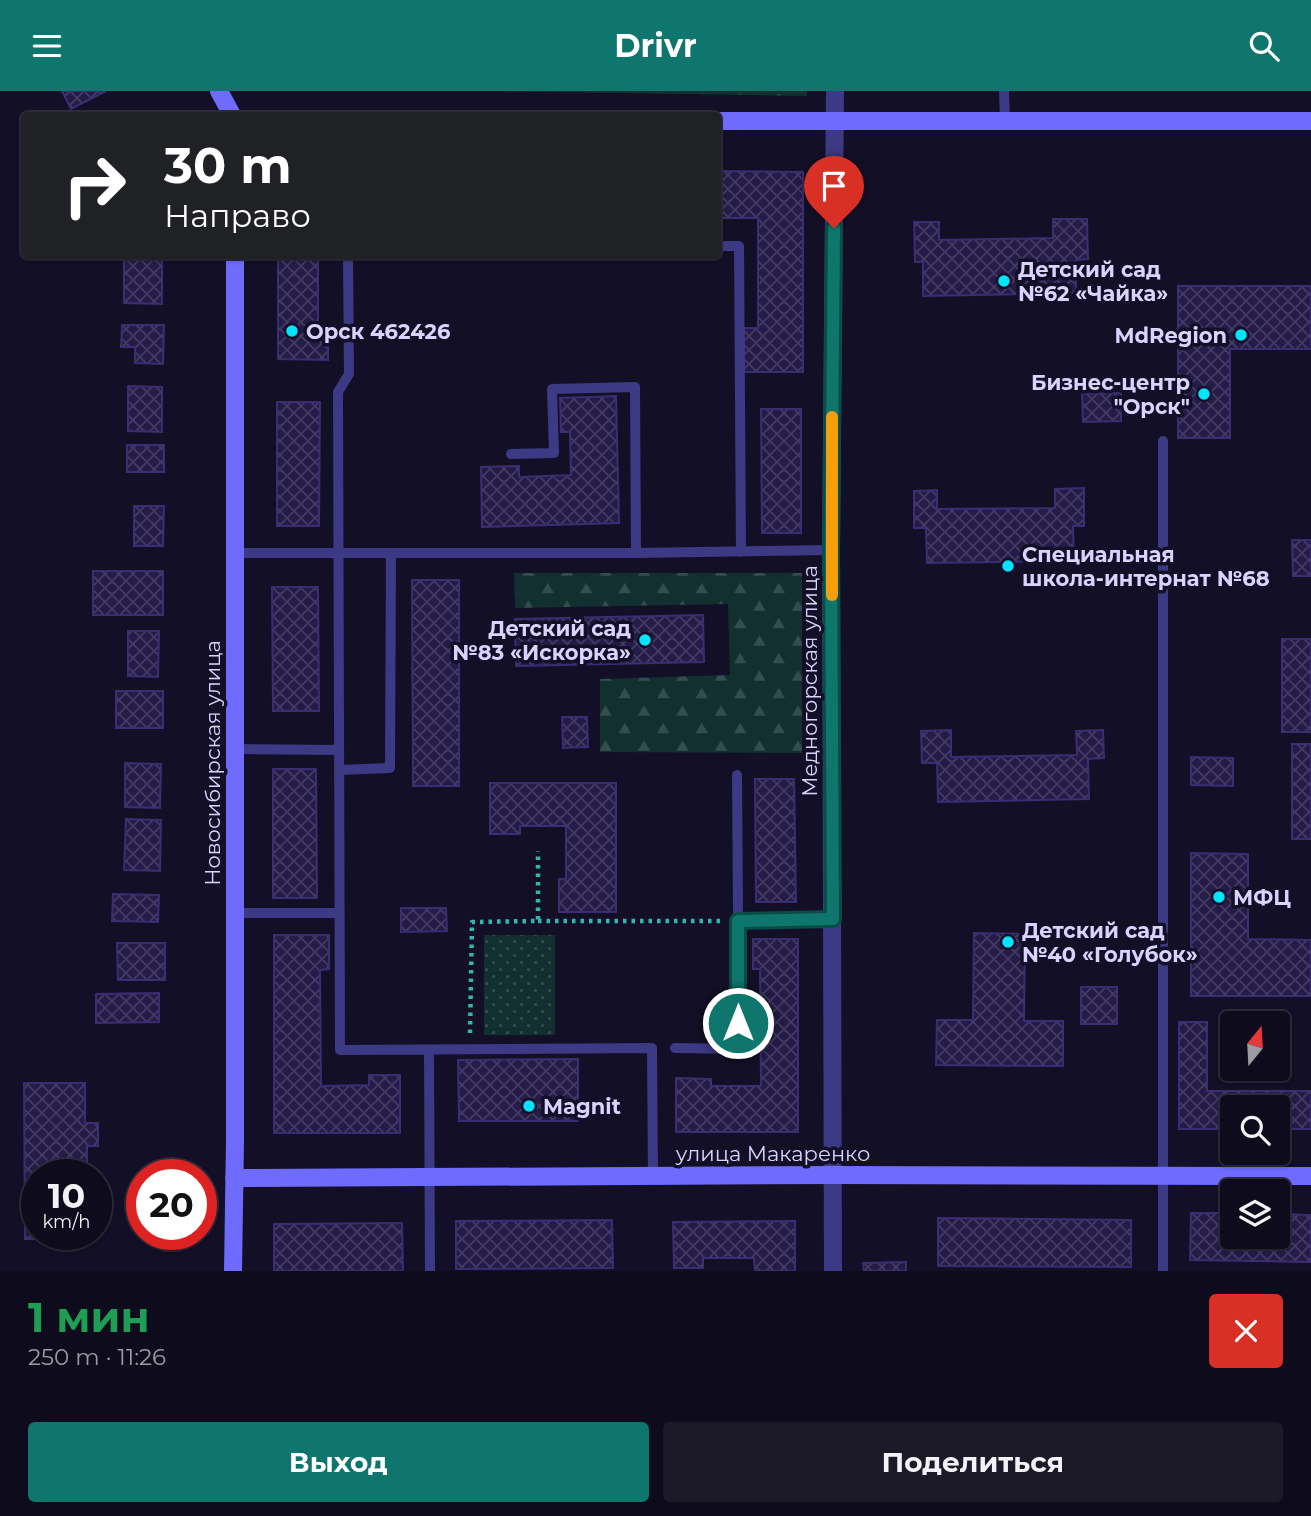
<!DOCTYPE html>
<html lang="ru">
<meta charset="utf-8">
<style>
:root{--surface:#0e0b1c;--page:#1c1929;--text:#f1f3f6;--muted:#9b9ba3;--line:#2e2b3b;--accent:#0f766e}
body{margin:0;font-family:Montserrat,sans-serif;background:var(--page);color:var(--text);height:100vh;display:flex;flex-direction:column;font-size:26px;white-space:nowrap}
*{box-sizing:border-box;margin:0}
p{font-size:23px;color:var(--muted)}
.icon{flex:none;width:38px;height:38px;fill:none;stroke:currentColor;stroke-width:2;stroke-linecap:round;stroke-linejoin:round}
.map{position:relative;height:1180px;overflow:hidden}
.drawer{display:flex;flex-direction:column;background:var(--surface);flex:1}
.drawer>*{flex:none}
.top-card{position:absolute;left:21px;top:21px;width:700px;height:147px;border-radius:7px;box-shadow:0 2px 5px #0004,0 0 0 2px var(--line);background:#202124;color:#fff;overflow:hidden}
.needle{width:46px;rotate:18deg}
.fabs{position:absolute;left:1220px;top:920px;display:grid;gap:14px}
.fabs a{display:grid;place-items:center;width:70px;height:70px;border-radius:7px;background:var(--surface);box-shadow:0 2px 5px #0004,0 0 0 2px var(--line);font-size:35px}
.speed{position:absolute;left:21px;top:1068px;display:flex;gap:14px;font-size:35px;font-weight:700;text-align:center}
.speed>*{display:grid;place-content:center;width:91px;height:91px;border-radius:50%;background:var(--surface);box-shadow:0 2px 5px #0004,0 0 0 2px var(--line);line-height:1}
.speed small{font-size:18px;font-weight:400}
.speed .limit{border:10px solid #d22;background:#fff;color:#111}
.pin{position:absolute;display:grid;place-items:center;width:60px;height:60px;color:#fff;margin:-72px -30px;border-radius:50% 50% 50% 0;rotate:-45deg;box-shadow:0 0 7px #0007}
.pin .icon{rotate:45deg}
.me{position:absolute;width:77px;margin:-38px;rotate:0deg;stroke-linejoin:round;filter:drop-shadow(0 0 5px #0008)}
.turn{display:flex;align-items:center;gap:24px;height:147px;padding:0 28px;font-size:32px}
.turn .icon{width:91px;height:91px;stroke-width:2.5}
.turn b{display:block;font-size:49px;line-height:60px}
.round{display:grid;place-items:center;flex:none;width:74px;height:74px;border-radius:7px;background:var(--page)}
.head{display:flex;align-items:center;justify-content:space-between;height:119px;padding:0 28px}
h1{font-size:42px;font-weight:700;line-height:52px;color:#1e9e55}
.button{display:flex;gap:14px;margin-top:auto;padding:14px 28px}
.button a{flex:1;height:80px;border-radius:7px;background:var(--accent);color:#fff;font-size:28px;font-weight:700;line-height:80px;text-align:center}
.button a+a{background:var(--page);color:var(--text)}
header{display:flex;justify-content:space-between;align-items:center;height:91px;padding:0 28px;background:var(--accent);color:#fff;font-size:32px;font-weight:700}
.map>svg:first-child{display:block}
.forest{fill:url(#forest-firs)}
.park{fill:url(#park-dots)}
.building{fill:url(#building-cross-hatch);stroke:#3b2d73;stroke-width:2}
.lines{fill:none;stroke-linecap:round;stroke-linejoin:round}
.path{stroke:#2fb8b0;stroke-width:4.5;stroke-dasharray:3.5 5;stroke-linecap:butt}
.lane{stroke:#3d3a85;stroke-width:10}
.street{stroke:#3d3a85;stroke-width:18}
.secondary{stroke:#6f6bff;stroke-width:18}
.route-casing{stroke:#0a4d48;stroke-width:18}
.route{stroke:#0f766e;stroke-width:12}
.slow{stroke:#f59e0b;stroke-width:12}
.poi-dot{fill:#00e5ff;stroke:#130f26;stroke-width:2.5}
.labels{text-anchor:middle;dominant-baseline:central;stroke-width:7;stroke-linejoin:round;paint-order:stroke}
.poi-label{font-size:21px;font-weight:bold;fill:#d9d4ff;stroke:#130f26;text-anchor:start}
.street-label{font-size:21px;fill:#d9d4ff;stroke:#130f26}
</style>
<header><svg class="icon" aria-label="menu" viewBox="0 0 24 24"><path d="M4 6h16M4 12h16M4 18h16"/></svg>Drivr<svg class="icon" aria-label="search" viewBox="0 0 24 24"><circle cx="10" cy="10" r="6"/><path d="M15 15l6 6"/></svg></header>
<div class="map">
<svg width="1311" height="1180" viewBox="0 0 1311 1180">
<defs>
<pattern id="forest-firs" width="22" height="20" patternUnits="userSpaceOnUse" patternTransform="scale(1.75)"><rect width="22" height="20" fill="#12302f"/><path d="M5 1l3.5 6h-7zM16 11l3.5 6h-7z" fill="#344d4e"/></pattern>
<pattern id="park-dots" width="8" height="8" patternUnits="userSpaceOnUse" patternTransform="scale(1.75)"><rect width="8" height="8" fill="#12302f"/><path d="M2 2h.1M6 6h.1" fill="none" stroke="#344d4e" stroke-width="1.8" stroke-linecap="round"/></pattern>
<pattern id="building-cross-hatch" width="8" height="8" patternUnits="userSpaceOnUse" patternTransform="scale(1.75)"><rect width="8" height="8" fill="#241b47"/><path d="M0 0l8 8M0 8l8-8" fill="none" stroke="#433b63"/></pattern>
</defs>
<rect width="100%" height="100%" fill="#130f26"/>
<path class="forest" d="M487,0h320v5z
M514,482h288v180l-202,-1v-73l130,-4 -2,-71 -213,4z"/>
<path class="park" d="M484,844h71v100h-71z"/>
<path class="building" d="M62,0h44l-35,18z
M718,80l85,1v200h-59v-44h14v-110h-40z
M1053,128h34l1,40 -12,1v33l-153,3v-34h-8l-1,-40h25v18l114,-2z
M278,164h40v70l10,1v34l-50,-1z
M124,167h38v46l-38,-1z
M1178,195h133v63h-81v89h-52z
M122,234h42l-1,39 -28,-1v-16h-14z
M128,295l34,1v45l-34,-1z
M1121,302v28l-38,1 -1,-28z
M616,305l3,127 -137,4 -1,-60 38,-1v11l52,-2 -1,-43h-9l-1,-34z
M277,311h43l-1,124h-42z
M761,318h40v124h-39z
M127,354h37v27h-37z
M1084,397v38h-11l1,35 -147,2 -1,-35h-12v-37l23,-1v19l118,-1v-19z
M134,415h30l-1,40h-29z
M1292,449h19v36h-18z
M93,480h70v44h-70z
M412,489h47v206h-46z
M272,496h46l1,124h-46z
M703,524l1,47 -188,4 -1,-47z
M128,540h31l-1,46 -30,-1z
M1282,548h29v93h-29z
M116,600h47v37h-47z
M562,626h25l1,30 -25,1z
M951,639v27l126,-2 -1,-24 27,-1 1,28 -16,1 1,40 -151,3 -1,-39h-15l-1,-32z
M1292,653h19v95h-19z
M1191,666l42,1v28l-42,-1z
M125,672l36,1 -1,44 -35,-1z
M273,678h43l1,129h-44z
M755,688h39l2,123h-40z
M490,692h126v129h-57v-33h7v-53h-46v8h-30z
M126,728l35,1 -1,51 -36,-1z
M1191,762l57,1v85l63,1v56h-120z
M113,803l46,1 -1,27 -46,-1z
M401,817h45l1,23 -46,1z
M974,842l51,1 -1,87h39v45l-127,-1 1,-45h36z
M274,844h55v34l-9,1 1,116 48,-1v-10h31v58h-126z
M753,848h45v193h-122v-54l35,1v7h50l-1,-117h-7z
M117,852h48v37h-47z
M1081,896h36v37h-36z
M159,902v29l-63,1v-29z
M1179,931h28v69h104v38h-33v-21h-46v21h-53z
M578,968v62h-119l-1,-61z
M24,992h61v40h13v23h-11v28h-50v60h38v5h-50z
M1191,1122h41v24h46v-23l33,1v47l-121,-2z
M938,1127l193,2v47l-193,-1z
M612,1129l1,48 -157,1v-48z
M795,1130v50h-40l-1,-13h-51v10h-29l-1,-46z
M402,1132l1,48h-129v-47z
M906,1171v9h-42l-1,-8z"/>
<g class="lines">
<path class="path" d="M538,830h185
M470,942l2,-111 66,-1v-70"/>
<path class="lane" d="M1004,0l1,30
M718,155h21l2,306
M348,164l1,119 -11,18 2,658 312,-2 1,129
M235,462h401l-1,-166 -83,2 2,64 -43,1
M636,462l195,-3
M235,658l104,1
M339,679l51,-2 1,-215
M235,822h104
M738,830l95,-2
M675,957l64,1 -2,-274
M429,959l1,221
M1163,1180v-830"/>
<path class="street" d="M833,1180l-2,-721 4,-459"/>
<path class="secondary" d="M219,0l13,24
M718,30h593
M234,1087l599,-3 478,1
M233,1180l2,-131v-885"/>
</g>
<g class="lines">
<defs>
<path id="route" d="M738,932v-102l95,-2 -2,-369 3,-322"/>
</defs>
<use href="#route" class="route-casing"/>
<use href="#route" class="route"/>
<path class="slow" d="M832,504v-178"/>
</g>
<g class="poi-dot">
<circle cx="1004" cy="190" r="7"/>
<circle cx="292" cy="240" r="7"/>
<circle cx="1241" cy="244" r="7"/>
<circle cx="1204" cy="303" r="7"/>
<circle cx="1008" cy="475" r="7"/>
<circle cx="645" cy="549" r="7"/>
<circle cx="1219" cy="806" r="7"/>
<circle cx="1008" cy="851" r="7"/>
<circle cx="529" cy="1015" r="7"/>
</g>
<g class="labels">
<g class="poi-label">
<text x="1018" y="178">Детский сад<tspan x="1018" dy="24">№62 «Чайка»</tspan></text>
<text x="306" y="240">Орск 462426</text>
<text x="1227" y="244" text-anchor="end">MdRegion</text>
<text x="1190" y="291" text-anchor="end">Бизнес-центр<tspan x="1190" dy="24">"Орск"</tspan></text>
<text x="1022" y="463">Специальная<tspan x="1022" dy="24">школа-интернат №68</tspan></text>
<text x="631" y="537" text-anchor="end">Детский сад<tspan x="631" dy="24">№83 «Искорка»</tspan></text>
<text x="1233" y="806">МФЦ</text>
<text x="1022" y="839">Детский сад<tspan x="1022" dy="24">№40 «Голубок»</tspan></text>
<text x="543" y="1015">Magnit</text>
</g>
<g class="street-label">
<text transform="translate(809 590) rotate(-90)">Медногорская улица</text>
<text transform="translate(212 672) rotate(-90)">Новосибирская улица</text>
<text x="773" y="1062">улица Макаренко</text>
</g>
</g>
</svg>
<div class="fabs">
<a><svg class="needle" viewBox="-14 -14 28 28"><path d="M0-13l5 13h-10z" fill="#e53935"/><path d="M0 13l5-13h-10z" fill="#9b9ba3"/></svg></a>
<a><svg class="icon" aria-label="search" viewBox="0 0 24 24"><circle cx="10" cy="10" r="6"/><path d="M15 15l6 6"/></svg></a>
<a><svg class="icon" aria-label="layers" viewBox="0 0 24 24"><path d="M12 4l9 5-9 5-9-5zM3 14l9 5 9-5"/></svg></a>
</div>
<div class="speed"><div>10<small>km/h</small></div><div class="limit">20</div></div>
<div class="pin" style="left:834px;top:137px;background:#d93025"><svg class="icon" aria-label="arrive" viewBox="0 0 24 24"><path d="M6 21V4h12l-3 4 3 4H6"/></svg></div>
<svg class="me" style="left:738px;top:932px" viewBox="-20 -20 40 40"><circle r="17" fill="#0f766e" stroke="#fff" stroke-width="3"/><path d="M0-11L8 9 0 5-8 9z" fill="#fff"/></svg>
<div class="top-card">
<div class="turn"><svg class="icon" aria-label="right" viewBox="0 0 24 24"><path d="M7 20v-9h11M14 6l5 5-5 5"/></svg><div><b>30 m</b>Направо</div></div>
</div>
</div>
<section class="drawer">
<div class="head"><div><h1>1 мин</h1><p>250 m · 11:26</p></div><a class="round" style="background:#d93025;color:#fff"><svg class="icon" aria-label="close" viewBox="0 0 24 24"><path d="M6 6l12 12M18 6L6 18"/></svg></a></div>
<div class="button"><a>Выход</a><a>Поделиться</a></div>
</section>
